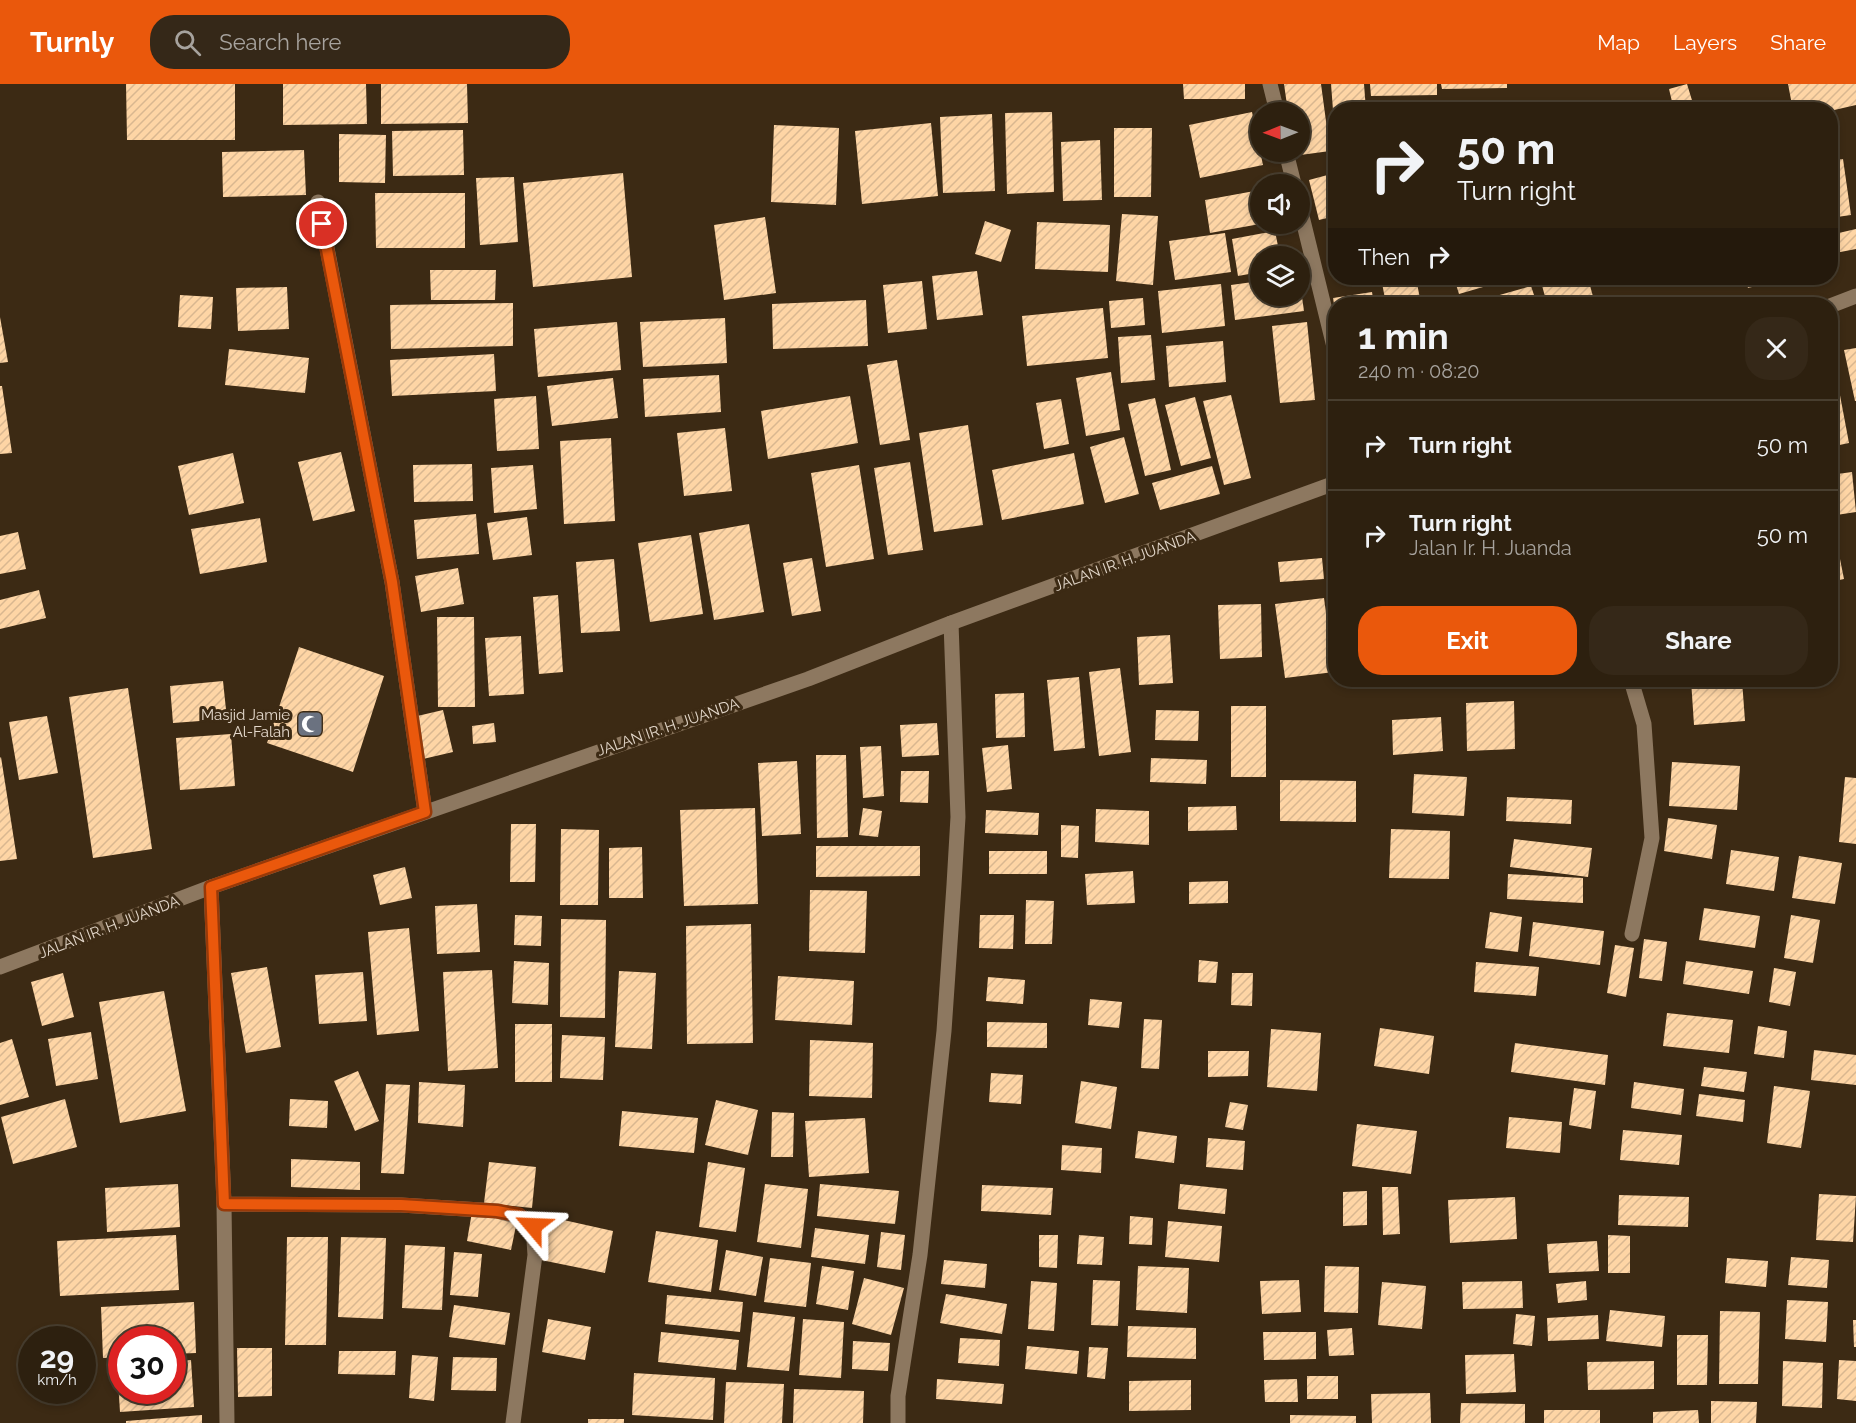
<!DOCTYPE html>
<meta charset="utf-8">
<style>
:root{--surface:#2d200f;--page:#352818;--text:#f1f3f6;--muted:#a7a39e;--line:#483e2f;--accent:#ea580c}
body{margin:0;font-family:Raleway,sans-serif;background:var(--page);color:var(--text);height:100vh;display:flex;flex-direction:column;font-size:22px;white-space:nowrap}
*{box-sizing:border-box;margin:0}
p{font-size:20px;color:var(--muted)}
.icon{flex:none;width:33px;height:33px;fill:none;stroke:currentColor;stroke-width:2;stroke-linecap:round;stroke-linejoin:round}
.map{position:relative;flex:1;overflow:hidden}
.sheet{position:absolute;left:1328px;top:213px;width:510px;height:390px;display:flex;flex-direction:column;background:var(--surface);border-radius:24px;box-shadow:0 3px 9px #0003,0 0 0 2px var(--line)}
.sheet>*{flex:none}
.guide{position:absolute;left:1328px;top:18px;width:510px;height:183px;border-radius:24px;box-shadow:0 3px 9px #0003,0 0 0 2px var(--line);background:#2d200f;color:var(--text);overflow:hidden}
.needle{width:39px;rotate:269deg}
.buttons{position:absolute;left:1250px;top:18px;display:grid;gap:12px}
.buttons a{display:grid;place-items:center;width:60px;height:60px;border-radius:50%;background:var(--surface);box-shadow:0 3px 9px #0003,0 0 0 2px var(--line);font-size:30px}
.speed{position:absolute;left:18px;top:1242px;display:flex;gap:12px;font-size:30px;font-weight:700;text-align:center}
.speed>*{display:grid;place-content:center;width:78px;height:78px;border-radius:50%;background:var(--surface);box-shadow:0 3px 9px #0003,0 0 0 2px var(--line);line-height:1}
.speed small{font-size:15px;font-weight:400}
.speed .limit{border:9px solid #d22;background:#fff;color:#111}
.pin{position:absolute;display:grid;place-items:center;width:51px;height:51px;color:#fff;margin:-26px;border:3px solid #fff;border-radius:50%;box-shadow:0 2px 6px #0007}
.me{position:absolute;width:66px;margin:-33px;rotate:296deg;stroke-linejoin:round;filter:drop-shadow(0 0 4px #0008)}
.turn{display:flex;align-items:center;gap:21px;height:126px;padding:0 30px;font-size:27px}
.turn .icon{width:78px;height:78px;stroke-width:2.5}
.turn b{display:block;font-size:42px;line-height:51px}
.then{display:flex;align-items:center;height:57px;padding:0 30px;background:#0003;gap:12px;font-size:22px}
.round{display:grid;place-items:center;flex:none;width:63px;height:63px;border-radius:24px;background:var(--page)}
.headline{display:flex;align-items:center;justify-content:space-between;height:102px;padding:0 30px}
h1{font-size:36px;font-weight:700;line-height:45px}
.cta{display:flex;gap:12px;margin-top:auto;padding:12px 30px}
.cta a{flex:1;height:69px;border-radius:24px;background:var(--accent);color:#fff;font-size:24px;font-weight:700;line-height:69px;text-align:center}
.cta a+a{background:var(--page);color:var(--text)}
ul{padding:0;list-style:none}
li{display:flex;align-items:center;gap:18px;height:90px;padding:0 30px;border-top:2px solid var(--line)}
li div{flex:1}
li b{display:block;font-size:22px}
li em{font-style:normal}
header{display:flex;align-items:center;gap:36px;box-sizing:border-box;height:84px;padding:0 30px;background:var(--accent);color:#fff}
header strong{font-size:28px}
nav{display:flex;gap:33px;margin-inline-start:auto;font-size:21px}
.search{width:420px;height:54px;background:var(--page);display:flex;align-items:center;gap:15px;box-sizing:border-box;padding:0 21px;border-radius:24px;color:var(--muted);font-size:22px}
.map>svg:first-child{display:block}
.building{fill:url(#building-hatch)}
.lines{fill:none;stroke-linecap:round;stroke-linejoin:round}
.street{stroke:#8d7860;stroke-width:15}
.secondary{stroke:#8d7860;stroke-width:15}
.route-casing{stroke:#983908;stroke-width:15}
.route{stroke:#ea580c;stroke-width:10}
.labels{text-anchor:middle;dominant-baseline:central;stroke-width:6;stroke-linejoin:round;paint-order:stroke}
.street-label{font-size:15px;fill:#e4d8cb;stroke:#3c2a14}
.poi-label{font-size:15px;fill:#e4d8cb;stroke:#3c2a14;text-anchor:end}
</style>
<header>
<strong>Turnly</strong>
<div class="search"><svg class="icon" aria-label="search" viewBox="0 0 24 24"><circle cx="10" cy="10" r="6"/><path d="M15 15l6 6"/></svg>Search here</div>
<nav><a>Map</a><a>Layers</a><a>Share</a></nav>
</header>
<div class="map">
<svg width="1856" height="1339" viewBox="0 0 1856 1339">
<defs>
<pattern id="building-hatch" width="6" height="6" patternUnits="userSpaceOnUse" patternTransform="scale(1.5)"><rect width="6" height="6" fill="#fed5a5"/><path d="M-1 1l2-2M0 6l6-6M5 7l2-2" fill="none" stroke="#d9b790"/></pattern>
</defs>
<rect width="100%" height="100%" fill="#3c2a14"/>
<path class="building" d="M126,0h109v56h-108z
M283,0h83l1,40 -84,1z
M381,0h86l1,39 -87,1z
M1183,0h62v15h-61z
M1284,0h37l9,67 -37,5v-4h6v-40h-11z
M1331,0h33l2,26h-33z
M1370,0h67v11l-66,1z
M1441,0h66v4l-65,1z
M1687,0l8,26h-21l-5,-21z
M1788,0h68v21l-26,6 -37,-1z
M1052,28l2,80 -47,2 -2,-81z
M1252,28l11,53 -63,13 -11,-53z
M992,30l3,77 -52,2 -3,-76z
M931,39l7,73 -76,8 -7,-73z
M774,41l65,3 -3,77 -65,-3z
M1114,44h38l-1,69h-37z
M463,46l1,45 -71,1 -1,-45z
M339,50l47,1 -1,48 -46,-1z
M1100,56l2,60 -39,1 -2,-59z
M304,66l2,45 -83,2 -1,-45z
M1843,75l8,56 -21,3v-57z
M623,89l9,104 -99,10 -10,-104z
M1335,89v43l-16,4 -10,-40z
M514,93l4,65 -38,3 -4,-67z
M1260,106v34l-50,9 -5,-33z
M375,109h90v55h-89z
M1122,130l36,2 -5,69 -37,-4z
M765,133l11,76 -52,7 -10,-75z
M985,137l26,9 -10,32 -26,-8z
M1037,138l73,3 -2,47 -73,-3z
M1856,145v20l-26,5v-19z
M1275,147l5,25h-20v16l-22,4 -6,-37z
M1225,149l6,39 -56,8 -6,-39z
M430,186h66l-1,30h-64z
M977,187l6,44 -46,5 -5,-44z
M1416,194l5,26h-35l-4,-21z
M1454,194h60l-55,16z
M1540,194h48l7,26h-48z
M1745,194h25l2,4 -24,6z
M922,197l5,48 -39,4 -5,-48z
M1260,197v15h39l1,-13 4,28 -69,9 -4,-35z
M1221,200l4,42 -63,7 -4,-42z
M1531,202l6,18h-46l-2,-6z
M287,203l2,42 -51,2 -2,-43z
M1372,208l2,12h-40l-1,-6z
M180,211l33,2 -2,32 -33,-2z
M1143,214l2,27 -34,3 -2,-27z
M866,216l2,46 -95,3 -1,-45z
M513,219v43l-122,3 -1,-44z
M1103,224l5,50 -81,8 -5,-50z
M0,233l8,45 -8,1z
M725,234l2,45 -84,4 -3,-45z
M617,238l4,48 -83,7 -4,-48z
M1307,238l8,78 -35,3 -8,-77z
M1151,251l4,45 -34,3 -3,-46z
M1223,257l3,41 -57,5 -3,-41z
M1856,264v53h-1l-11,-51z
M229,265l80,9 -4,35 -80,-8z
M494,270l2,37 -104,5 -2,-36z
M897,276l13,80 -30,5 -13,-80z
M1111,288l9,58 -34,6 -10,-58z
M1836,290l13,69 -19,4v-72z
M719,291l2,37 -76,5 -2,-38z
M613,294l5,40 -66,8 -5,-40z
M0,302h2l10,67 -12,1z
M1231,311l20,83 -27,7 -21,-84z
M536,312l3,53 -42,2 -3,-52z
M850,312l8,47 -90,16 -7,-48z
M1195,313l16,61 -30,8 -16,-61z
M1155,314l16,72 -26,6 -17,-72z
M1061,315l8,45 -25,5 -8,-46z
M968,341l15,100 -49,7 -15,-99z
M725,344l7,63 -48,5 -7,-63z
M1124,353l15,57 -34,9 -15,-56z
M611,354l4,83 -51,3 -4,-83z
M341,368l14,59 -42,10 -15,-59z
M233,369l11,50 -55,12 -11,-49z
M1074,369l10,51 -82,16 -10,-50z
M910,378l13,88 -35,5 -14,-87z
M472,380l1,37 -59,1 -1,-37z
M533,381l4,44 -43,4 -3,-45z
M859,381l15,94 -48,8 -15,-94z
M1212,382l8,28 -60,16 -8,-27z
M1852,388l4,40 -26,4v-41z
M476,430l3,40 -62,5 -3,-39z
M527,433l5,38 -39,5 -6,-37z
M260,434l7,44 -67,12 -9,-45z
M749,440l15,88 -50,8 -15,-87z
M18,448l8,37 -26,5v-38z
M691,451l12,79 -53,8 -12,-79z
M1837,460l7,35 -14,3v-37z
M812,474l9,53 -29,5 -9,-53z
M1322,474l2,21 -44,3 -2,-20z
M614,475l6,72 -39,2 -5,-71z
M458,484l6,36 -43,8 -6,-36z
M39,506l7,28 -46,11v-29z
M558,511l5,77 -24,2 -6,-77z
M1324,514l10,74 -49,6 -10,-74z
M1261,520l1,53 -42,2 -2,-54z
M437,533h37l1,90h-37z
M1170,551l3,48 -34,2 -2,-48z
M521,552l3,58 -35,2 -4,-58z
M299,563l85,29 -31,96 -86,-29z
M1120,584l11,84 -32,4 -10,-84z
M1079,593l6,71 -31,3 -7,-71z
M1691,596h51l3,41 -51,4z
M223,597l4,38 -54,4 -3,-37z
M128,604l24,161 -59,9 -24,-161z
M1024,609l1,44 -29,1 -1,-44z
M1514,617l1,48 -48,2 -1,-48z
M1231,622h35v71h-35z
M443,626l10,42 -30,7 -10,-42z
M1156,626l43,1 -1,30 -43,-1z
M47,632l11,57 -39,7 -10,-58z
M1441,633l2,34 -50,4 -1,-35z
M494,639l2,19 -23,2 -1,-18z
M937,639l2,32 -37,2 -2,-32z
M231,650l4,52 -55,4 -4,-52z
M1008,661l4,44 -25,3 -5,-44z
M881,662l3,50 -21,2 -3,-51z
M816,671h30l2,82 -31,1z
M1,673l16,102 -17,2v-103z
M1151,674l56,2 -1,24 -56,-2z
M797,677l4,73 -39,2 -4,-73z
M1672,678l68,4 -3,44 -68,-4z
M901,687h28l-1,32 -28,-1z
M1414,690l53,3 -3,39 -52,-3z
M1845,693l11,1v66l-17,-2z
M1280,696l76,1v41l-76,-1z
M1507,713l65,3 -1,24 -65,-3z
M1236,722l1,24 -49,1v-24z
M755,724l3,96 -74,2 -4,-96z
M863,724l19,3 -4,26 -19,-2z
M1096,725l53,2v34l-54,-3z
M986,726l53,3 -1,22 -53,-2z
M1668,734l49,7 -5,34 -48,-8z
M511,740h25l-1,58h-25z
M1061,741l18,1 -1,32 -17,-1z
M561,745l38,1 -1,75h-38z
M1391,745l59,2 -1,48 -60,-1z
M1514,755l78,9 -4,29 -78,-10z
M816,762h104v30l-104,1z
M642,763l1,51h-34v-50z
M1731,766l48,7 -5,34 -48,-7z
M989,767h58v23h-58z
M1799,772l43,7 -7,41 -43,-6z
M405,783l7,31 -32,7 -7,-30z
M1133,787l2,32 -48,2 -2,-31z
M1508,790l75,4v25l-76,-4z
M1228,797v22l-39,1v-22z
M810,806l57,1 -2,62 -56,-2z
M1026,816l28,1 -2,43h-27z
M477,820l3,48 -43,2 -2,-48z
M1704,824l56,8 -5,32 -56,-8z
M1490,828l32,5 -4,35 -33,-4z
M515,831l27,1 -1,30 -27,-1z
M980,831h34l-1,34 -34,-1z
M1791,831l29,5 -7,43 -29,-5z
M561,835l45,1 -1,98 -45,-1z
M1533,838l71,9 -4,34 -71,-9z
M751,840l2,119 -66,1 -1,-118z
M409,844l10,103 -42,4 -9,-103z
M1644,855l23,3 -5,39 -23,-3z
M1615,861l19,3 -8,49 -19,-4z
M1199,876l19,2 -2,21 -18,-1z
M514,877l35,2 -1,42 -36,-2z
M1686,877l67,10 -4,23 -66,-10z
M1476,878l63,5 -3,29 -62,-4z
M267,883l14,80 -35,6 -15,-80z
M1774,884l22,4 -6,34 -21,-4z
M492,886l6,98 -50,3 -5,-99z
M619,887l37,2 -4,76 -37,-2z
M363,888l4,49 -48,3 -4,-49z
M63,889l11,44 -32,9 -11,-44z
M1232,889h21l-1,33 -21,-1z
M778,892l76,5 -2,44 -77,-5z
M988,893l37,3 -2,24 -37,-3z
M164,907l22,120 -66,12 -21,-121z
M1090,915l32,3 -3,26 -31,-3z
M1667,929l66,7 -4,33 -66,-7z
M1144,935l18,1 -3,49 -18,-1z
M987,938l60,1v25l-60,-1z
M515,940h37v58h-37z
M1758,942l29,5 -3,27 -30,-4z
M1380,944l54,8 -5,38 -55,-8z
M1271,945l50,4 -4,58 -50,-4z
M91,948l7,47 -42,7 -8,-47z
M562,951l43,2 -2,43 -43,-2z
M12,955l17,58 -29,8v-62z
M810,956l63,3 -1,55 -63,-2z
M1515,959l93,12 -3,30 -94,-13z
M1814,966l42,5v30l-45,-5z
M1208,967h41l-1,25 -40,1z
M1704,983l43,5 -3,20 -43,-6z
M358,987l21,50 -24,10 -21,-50z
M991,989l32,2 -2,29 -32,-2z
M1081,997l36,6 -6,42 -36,-6z
M419,998l46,3 -2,42 -45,-4z
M1634,998l50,7 -3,26 -50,-7z
M386,1000l24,1 -6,89 -23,-1z
M1774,1002l36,5 -9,57 -34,-5z
M1574,1004l22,3 -5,38 -22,-4z
M1699,1010l46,6 -2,22 -47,-6z
M65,1015l12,48 -64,17 -12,-47z
M290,1015l38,2 -1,27 -38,-2z
M716,1016l42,10 -10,45 -43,-10z
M1230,1018l18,3 -5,25 -18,-3z
M622,1027l76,7 -4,35 -75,-7z
M772,1028l22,1 -1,44h-22z
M1509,1033l53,5 -2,31 -54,-5z
M865,1034l4,55 -60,4 -4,-56z
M1357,1040l60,7 -6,43 -59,-8z
M1623,1046l59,5 -3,30 -59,-5z
M1138,1047l39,5 -3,27 -39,-5z
M1208,1054l37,3 -2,29 -37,-3z
M1062,1061l40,3 -1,25 -40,-3z
M291,1075l69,3v28l-69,-3z
M489,1078l47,5 -4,41 -48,-5z
M708,1078l37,6 -9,64 -37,-5z
M178,1100l2,43 -73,5 -2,-44z
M765,1100l43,5 -7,59 -44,-6z
M820,1100l79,7 -4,33 -78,-8z
M1180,1100l47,5 -2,25 -47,-5z
M982,1101l71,3 -2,27 -70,-4z
M1382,1103h16l2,47 -17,1z
M1367,1107v34l-24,1v-34z
M1819,1110l37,2 -3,46 -37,-2z
M1619,1111l70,2 -1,30 -70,-2z
M1515,1113l2,42 -67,4 -2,-43z
M472,1128l45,9 -6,29 -44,-9z
M1130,1132l23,2 -1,27 -23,-1z
M550,1133l63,14 -8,42 -64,-13z
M1168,1137l54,5 -3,36 -54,-5z
M815,1144l54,7 -4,29 -54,-7z
M656,1147l62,9 -7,52 -63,-10z
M881,1148l24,3 -4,35 -24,-3z
M176,1151l3,55 -119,6 -3,-55z
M1039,1151h19l-1,33 -18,-1z
M1079,1151l25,2 -2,28 -25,-1z
M1608,1151l22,1v37h-22z
M287,1153h41l-2,108h-41z
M341,1153l45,1 -3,81 -45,-2z
M1597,1157l2,30 -50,2 -2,-29z
M405,1161l40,2 -3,63 -40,-2z
M726,1166l37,7 -7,39 -37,-6z
M454,1168l28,2 -4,43 -28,-2z
M1791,1173l38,3 -2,28 -39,-3z
M770,1174l41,5 -5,44 -42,-5z
M1727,1174l41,3 -2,26 -41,-4z
M944,1176l43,4 -2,24 -44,-4z
M822,1182l32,5 -6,39 -32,-6z
M1138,1182l51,2 -2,45 -51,-3z
M1325,1182l34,1 -1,46 -34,-1z
M864,1194l40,10 -13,47 -39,-11z
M1093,1196l27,1 -2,45 -27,-1z
M1299,1196l2,32 -39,2 -2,-33z
M1031,1197l26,2 -3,48 -26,-2z
M1522,1197l1,27 -60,1 -1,-27z
M1586,1197l1,19 -29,3 -2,-19z
M1382,1198l44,4 -4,43 -44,-4z
M946,1210l61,10 -5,30 -62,-11z
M667,1211l76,7 -3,30 -75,-8z
M1787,1216l41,2 -2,40 -41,-3z
M194,1218l2,51 -24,1v-14h-50v17l-19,1 -2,-51z
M454,1221l56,8 -5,32 -56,-8z
M1610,1226l55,6 -3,31 -56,-6z
M1720,1227l40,1 -2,72h-39z
M753,1228l42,5 -6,54 -42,-4z
M1516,1230l19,2 -3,30 -19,-2z
M1598,1231l1,24 -51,2 -1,-23z
M548,1235l43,8 -6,33 -43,-8z
M803,1235l41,3 -3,56 -42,-3z
M1853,1236h3v27h-2z
M1128,1242l68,2v31l-69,-2z
M1352,1244l2,27 -25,1 -2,-26z
M661,1248l78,8 -3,30 -78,-8z
M1263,1248h53v27l-52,1z
M1677,1251h31l-1,50h-30z
M960,1254l40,2 -1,26 -41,-3z
M853,1257l37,2 -2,28 -36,-2z
M1027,1262l52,5 -2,23 -52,-5z
M1089,1263l19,1 -3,31 -18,-2z
M237,1264h35v48l-34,1z
M339,1267h57l-1,24 -57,-1z
M1514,1270l2,38 -50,2 -1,-39z
M412,1271l26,2 -4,44 -25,-3z
M453,1273l44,1 -1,33 -45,-1z
M191,1276l3,47 -74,5 -3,-46 5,-1v25h50v-28z
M1839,1276l17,1v40l-19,-2z
M1654,1277v28l-66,1 -1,-28z
M1783,1277l40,2 -1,45 -40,-2z
M634,1289l81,5 -2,42 -81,-5z
M1307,1292h31v23h-31z
M937,1295l67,5 -2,20 -66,-5z
M1297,1295l1,23h-33l-1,-22z
M1191,1296v30l-62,1v-30z
M726,1298l58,2 -2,39h-58z
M794,1305l70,2 -1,32h-70z
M1430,1309l1,30h-59l-1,-29z
M1711,1317l46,1 -1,21h-45z
M1461,1319l64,1v19h-65z
M1544,1326h56v13h-56z
M1698,1326l1,13h-46v-11z
M202,1331v8h-76v-2z
M1290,1331l66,1v7h-66z
M588,1335h36v4h-36z"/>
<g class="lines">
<path class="street" d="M1270,0l7,28
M1286,68l8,32
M318,118l74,380 33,230
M1299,120l36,147
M1631,596l13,44 8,114 -20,96
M211,803l13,317 3,219
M224,1120l177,1 96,6 30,8 6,7 2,29 -22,168
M898,1339v-27l22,-141 24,-224 10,-146 4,-68 -7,-194"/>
<path class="secondary" d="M1830,222l26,-10
M0,883l211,-80 597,-208 143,-56 384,-140"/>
</g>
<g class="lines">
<defs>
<path id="route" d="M322,140l70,358 33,230 -214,75 13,317 177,1 96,6 22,4 14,11"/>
</defs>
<use href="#route" class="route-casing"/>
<use href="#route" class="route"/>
</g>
<defs>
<symbol id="mosque-square" viewBox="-11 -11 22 22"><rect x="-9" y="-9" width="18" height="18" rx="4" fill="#6b7280" stroke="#3c2a14"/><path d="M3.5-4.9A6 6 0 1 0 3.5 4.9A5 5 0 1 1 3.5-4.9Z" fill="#fff"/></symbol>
</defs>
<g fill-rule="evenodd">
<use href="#mosque-square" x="295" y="625" width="30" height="30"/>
</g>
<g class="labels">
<g class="street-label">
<text transform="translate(1125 477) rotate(-20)">JALAN IR. H. JUANDA</text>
<text transform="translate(668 643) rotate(-19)">JALAN IR. H. JUANDA</text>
<text transform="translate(109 843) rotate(-21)">JALAN IR. H. JUANDA</text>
</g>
<g class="poi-label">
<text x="290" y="631">Masjid Jamie<tspan x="290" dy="17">Al-Falah</tspan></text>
</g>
</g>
</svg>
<div class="buttons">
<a><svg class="needle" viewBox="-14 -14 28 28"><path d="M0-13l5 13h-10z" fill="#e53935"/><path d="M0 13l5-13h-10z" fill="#a7a39e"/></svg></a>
<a><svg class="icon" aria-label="sound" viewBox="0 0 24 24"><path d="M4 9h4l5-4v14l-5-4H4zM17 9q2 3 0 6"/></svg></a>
<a><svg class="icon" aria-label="layers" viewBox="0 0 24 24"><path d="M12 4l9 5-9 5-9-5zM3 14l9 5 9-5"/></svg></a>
</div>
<div class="speed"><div>29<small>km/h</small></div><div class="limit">30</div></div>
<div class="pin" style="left:322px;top:140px;background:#d93025"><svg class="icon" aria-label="arrive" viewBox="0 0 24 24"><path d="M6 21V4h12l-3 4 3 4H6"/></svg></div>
<svg class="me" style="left:533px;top:1142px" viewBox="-20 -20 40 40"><path d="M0-17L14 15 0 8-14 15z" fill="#ea580c" stroke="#fff" stroke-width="4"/></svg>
<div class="guide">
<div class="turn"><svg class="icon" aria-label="right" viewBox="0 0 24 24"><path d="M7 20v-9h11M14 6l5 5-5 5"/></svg><div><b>50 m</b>Turn right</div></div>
<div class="then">Then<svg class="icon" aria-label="right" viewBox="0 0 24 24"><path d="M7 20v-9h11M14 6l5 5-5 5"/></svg></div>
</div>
<section class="sheet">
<div class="headline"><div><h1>1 min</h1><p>240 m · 08:20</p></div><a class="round"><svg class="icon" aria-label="close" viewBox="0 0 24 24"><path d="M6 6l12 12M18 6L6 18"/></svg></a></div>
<ul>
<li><svg class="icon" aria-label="right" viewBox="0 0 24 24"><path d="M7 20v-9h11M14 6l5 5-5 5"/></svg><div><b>Turn right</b></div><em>50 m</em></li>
<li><svg class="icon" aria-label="right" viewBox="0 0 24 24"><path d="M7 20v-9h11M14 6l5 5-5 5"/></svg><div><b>Turn right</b><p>Jalan Ir. H. Juanda</p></div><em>50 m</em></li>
</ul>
<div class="cta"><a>Exit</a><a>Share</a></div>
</section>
</div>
